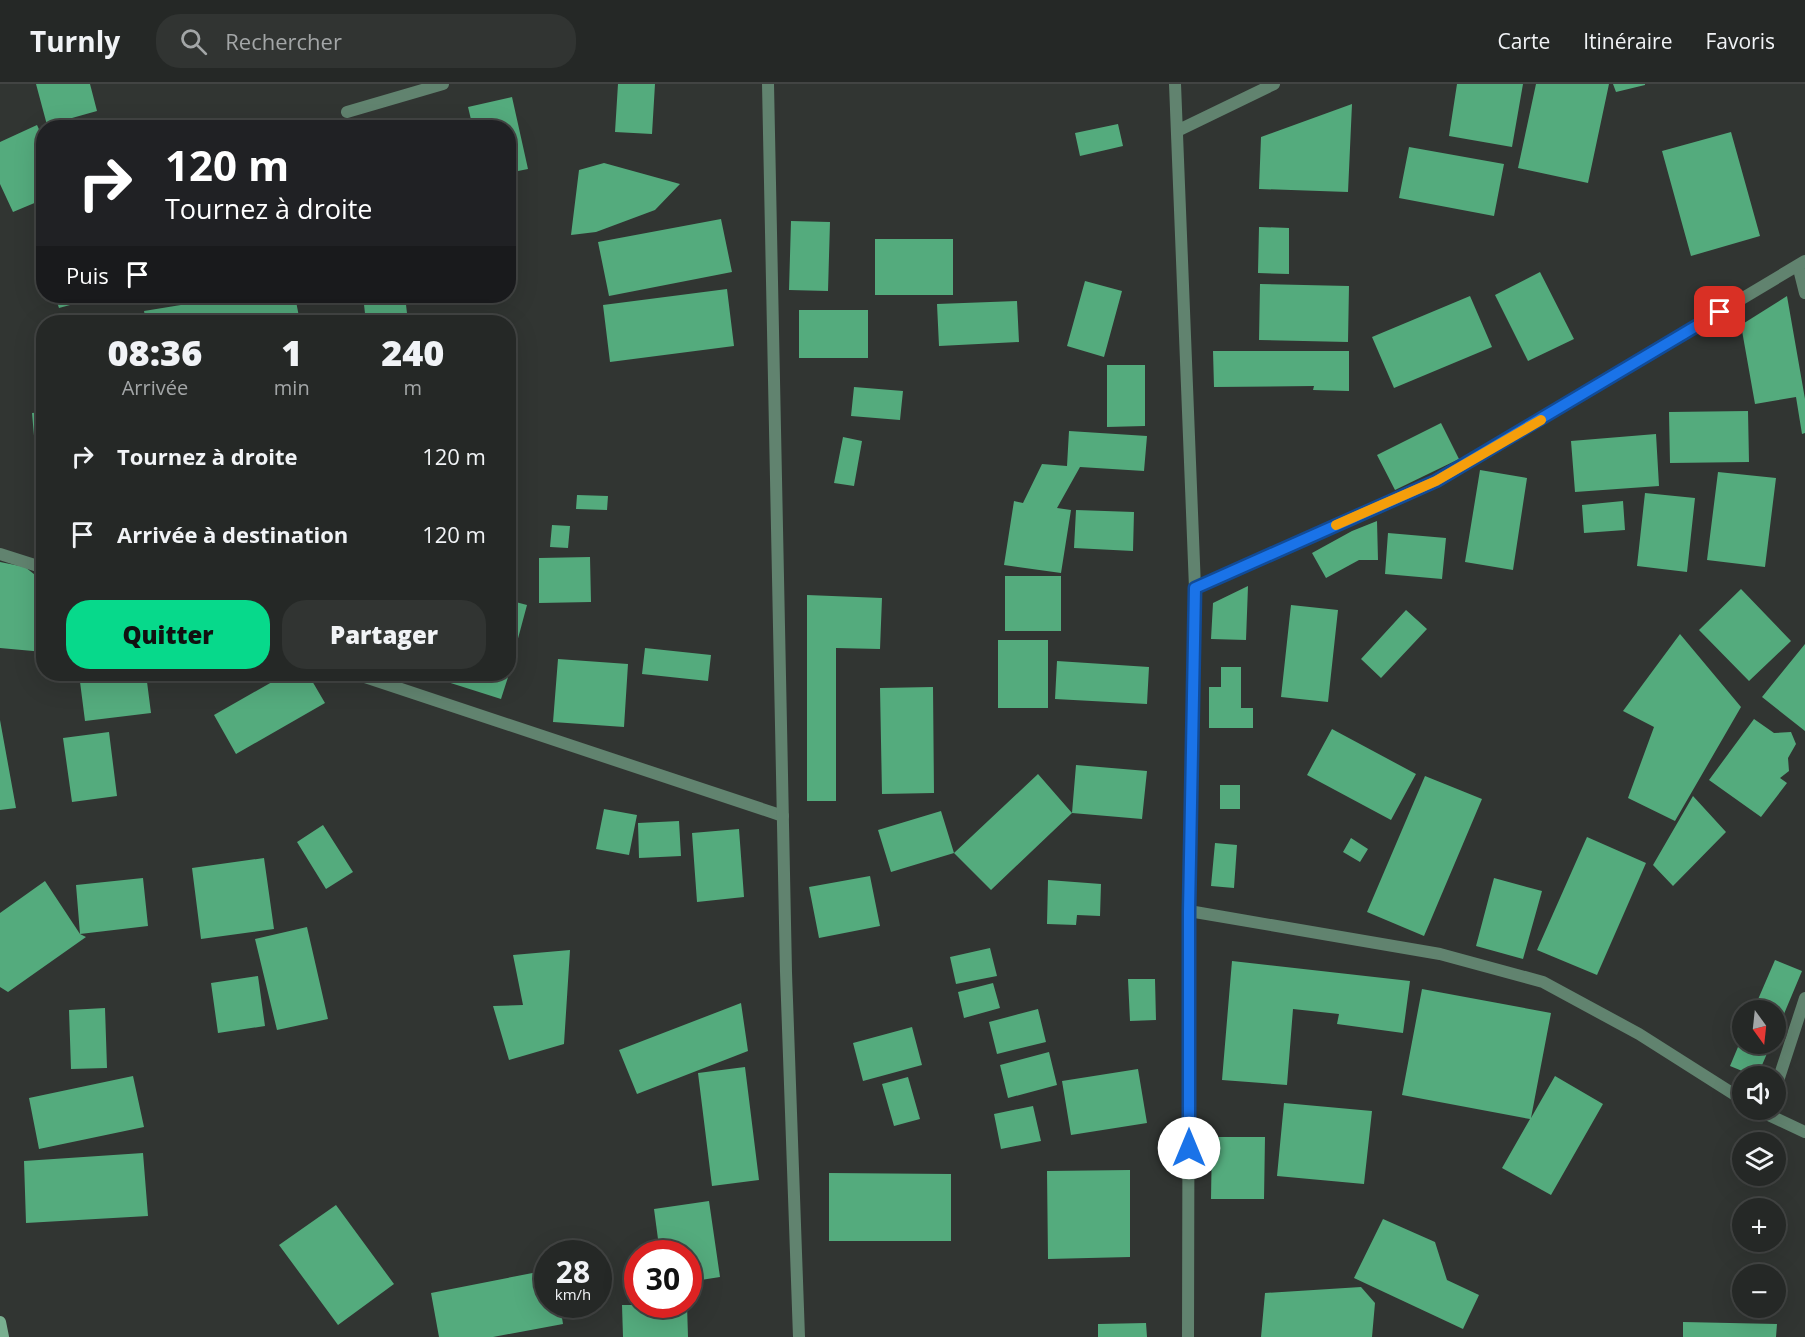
<!DOCTYPE html>
<html lang="fr">
<meta charset="utf-8">
<style>
:root{--surface:#252826;--page:#313432;--text:#f1f3f6;--muted:#a3a6a7;--line:#424443;--accent:#07d98b}
body{margin:0;font-family:"Open Sans",sans-serif;background:var(--page);color:var(--text);height:100vh;display:flex;flex-direction:column;font-size:22px;white-space:nowrap}
*{box-sizing:border-box;margin:0}
p{font-size:20px;color:var(--muted)}
.icon{flex:none;width:33px;height:33px;fill:none;stroke:currentColor;stroke-width:2;stroke-linecap:round;stroke-linejoin:round}
.map{position:relative;flex:1;overflow:hidden}
.panel{position:absolute;left:36px;top:231px;width:480px;height:366px;display:flex;flex-direction:column;background:var(--surface);border-radius:24px;box-shadow:0 6px 24px #0002,0 0 0 2px var(--line)}
.panel>*{flex:none}
.top-card{position:absolute;left:36px;top:36px;width:480px;height:183px;border-radius:24px;box-shadow:0 6px 24px #0002,0 0 0 2px var(--line);background:#202124;color:#fff;overflow:hidden}
.needle{width:39px;rotate:165deg}
.controls{position:absolute;left:1732px;top:916px;display:grid;gap:12px}
.controls a{display:grid;place-items:center;width:54px;height:54px;border-radius:50%;background:var(--surface);box-shadow:0 6px 24px #0002,0 0 0 2px var(--line);font-size:30px}
.speed{position:absolute;left:534px;top:1156px;display:flex;gap:12px;font-size:30px;font-weight:700;text-align:center}
.speed>*{display:grid;place-content:center;width:78px;height:78px;border-radius:50%;background:var(--surface);box-shadow:0 6px 24px #0002,0 0 0 2px var(--line);line-height:1}
.speed small{font-size:15px;font-weight:400}
.speed .limit{border:9px solid #d22;background:#fff;color:#111}
.pin{position:absolute;display:grid;place-items:center;width:51px;height:51px;color:#fff;margin:-26px;border-radius:12px;box-shadow:0 3px 9px #0006}
.me{position:absolute;width:66px;margin:-33px;rotate:0deg;stroke-linejoin:round;filter:drop-shadow(0 0 4px #0008)}
.turn{display:flex;align-items:center;gap:21px;height:126px;padding:0 30px;font-size:27px}
.turn .icon{width:78px;height:78px;stroke-width:2.5}
.turn b{display:block;font-size:42px;line-height:51px}
.then{display:flex;align-items:center;height:57px;padding:0 30px;background:#0003;gap:12px;font-size:22px}
.eta{display:flex;justify-content:space-evenly;align-items:center;height:102px;text-align:center}
.eta b{font-size:36px;font-weight:800;line-height:42px}
.action{display:flex;gap:12px;margin-top:auto;padding:12px 30px}
.action a{flex:1;height:69px;border-radius:24px;background:var(--accent);color:#111;font-size:24px;font-weight:800;line-height:69px;text-align:center}
.action a+a{background:var(--page);color:var(--text)}
ul{padding:0;list-style:none}
li{display:flex;align-items:center;gap:18px;height:78px;padding:0 30px}
li div{flex:1}
li b{display:block;font-size:22px}
li em{font-style:normal}
header{display:flex;align-items:center;gap:36px;box-sizing:border-box;height:84px;padding:0 30px;background:var(--surface);border-bottom:2px solid var(--line)}
header strong{font-size:28px}
nav{display:flex;gap:33px;margin-inline-start:auto;font-size:21px}
.search{width:420px;height:54px;background:var(--page);display:flex;align-items:center;gap:15px;box-sizing:border-box;padding:0 21px;border-radius:24px;color:var(--muted);font-size:22px}
.map>svg:first-child{display:block}
.building{fill:#54ab7d}
.lines{fill:none;stroke-linecap:round;stroke-linejoin:round}
.minor{stroke:#61836f;stroke-width:12}
.tertiary{stroke:#61836f;stroke-width:12}
.secondary{stroke:#79af90;stroke-width:12}
.route-casing{stroke:#114b97;stroke-width:15}
.route{stroke:#1a73e8;stroke-width:10}
.slow{stroke:#f59e0b;stroke-width:10}
</style>
<header>
<strong>Turnly</strong>
<div class="search"><svg class="icon" aria-label="search" viewBox="0 0 24 24"><circle cx="10" cy="10" r="6"/><path d="M15 15l6 6"/></svg>Rechercher</div>
<nav><a>Carte</a><a>Itinéraire</a><a>Favoris</a></nav>
</header>
<div class="map">
<svg width="1805" height="1253" viewBox="0 0 1805 1253">
<rect width="100%" height="100%" fill="#313532"/>
<path class="building" d="M36,0h54l7,27 -50,14z
M618,0h37l-3,50 -37,-2z
M1457,0h66l-11,63 -63,-11z
M1536,0h73l-21,99 -70,-15z
M1613,0h32v1l-29,7z
M512,13l16,72 -20,4v-45h-35l-5,-21z
M1352,20l-4,88 -89,-3 2,-52z
M197,36l1,8h-27v-1z
M378,38l2,6h-19v-1z
M1118,40l5,22 -43,10 -5,-23z
M37,41l7,15v59l-31,13 -13,-28v-42z
M1731,48l29,104 -69,20 -29,-105z
M1409,63l95,17 -10,52 -95,-18z
M604,79l76,21 -25,26 -59,22 -25,3 8,-65z
M721,135l11,53 -123,24 -11,-54z
M791,137l39,1 -2,69 -39,-1z
M1259,143l30,1v46l-31,-1z
M875,155h78v56h-78z
M1540,188l34,67 -46,22 -33,-66z
M1085,197l37,10 -18,66 -37,-11z
M1260,200l89,2 -1,56 -89,-2z
M727,205l7,57 -124,16 -7,-57z
M55,212h48l-44,12z
M236,212h59l5,26h-154l-2,-11z
M363,212h42l3,26h-42z
M1470,212l22,51 -98,41 -22,-51z
M1787,212l18,103v34l-3,1 -6,-37 -41,7 -14,-79z
M1017,217l2,41 -80,4 -2,-42z
M799,226h69v48h-69z
M1213,267h136v40l-36,-1 1,-4 -100,1z
M1107,281h38v61l-38,1z
M854,303l49,4 -3,29 -49,-4z
M1748,327l1,51 -79,1 -1,-51z
M44,328v80l-5,1 -7,-80z
M1441,339l18,36 -64,31 -18,-35z
M1069,347l78,5 -3,35 -64,-4 -23,41 14,2 -10,63 -57,-8 10,-64 9,2 19,-39 25,2z
M1656,350l3,52 -84,6 -4,-51z
M843,353l19,4 -8,45 -20,-3z
M1480,386l47,8 -14,92 -48,-8z
M1718,388l58,6 -11,89 -58,-7z
M1645,409l50,5 -8,74 -50,-6z
M577,411l31,1 -1,14 -31,-1z
M1623,417l2,29 -41,3 -2,-28z
M1076,426l58,2 -1,39 -59,-3z
M1377,437l1,39h-19l-33,18 -14,-25 40,-22z
M552,441l18,1 -2,22 -18,-1z
M1388,449l58,5 -4,41 -57,-5z
M590,473l1,45 -52,1v-45z
M0,478l25,5 19,15v70l-44,-4z
M1005,492h56v55h-56z
M1248,502l-2,54 -35,-1 2,-36z
M1741,505l50,52 -42,40 -50,-51z
M807,511l75,3 -2,51 -44,-1v153h-29z
M508,516l19,5 -18,67h-1z
M1291,521l47,5 -10,92 -47,-5z
M1406,526l21,19 -46,49 -20,-19z
M1680,550l61,73 -66,114 -47,-23 26,-71 -31,-16z
M998,556h50v68h-50z
M1805,560v87l-43,-34z
M645,564l66,7 -3,26 -66,-7z
M558,575l70,5 -4,63 -71,-5z
M1057,577l92,6 -2,37 -92,-5z
M1221,583h20v41h12v20h-44v-41h12z
M79,590h67l5,39 -66,8z
M286,590h22l17,29 -89,51 -22,-39z
M439,590h70l-8,25 -63,-20z
M933,603l1,106 -52,1 -2,-106z
M1754,635l20,14 17,-1 5,12 -8,14 1,13 -9,7 7,5 -26,34 -52,-37z
M0,636l16,88 -16,2z
M1332,645l84,45 -25,46 -84,-45z
M109,648l8,64 -45,6 -9,-64z
M1076,681l71,6 -5,48 -70,-6z
M1038,690l34,39 -81,77 -37,-37 -63,19 -13,-42 63,-19 13,42z
M1425,692l57,23 -58,137 -57,-24z
M1220,701h20v24h-20z
M1693,712l33,36 -53,54 -20,-21z
M604,725l33,6 -8,40 -33,-6z
M679,737l2,35 -42,2 -1,-35z
M323,741l30,47 -27,17 -29,-47z
M739,745l5,68 -47,5 -5,-69z
M1587,753l59,26 -49,112 -60,-25z
M1351,754l17,11 -8,13 -17,-10z
M1215,759l22,2 -3,43 -23,-2z
M264,774l10,71 -73,10 -9,-71z
M870,792l10,50 -61,12 -10,-51z
M143,794l5,48 -68,8 -4,-49z
M1494,794l48,13 -19,68 -47,-13z
M1048,796l53,4 -1,32 -23,-1 -1,10 -29,-1z
M45,797l35,53 6,3 -78,55 -8,-5v-74z
M307,843l21,92 -51,11 -22,-91z
M990,864l7,28 -41,8 -6,-27z
M570,866l-6,94 -55,16 -16,-54 30,-1 -10,-50z
M1775,876l27,11 -26,62v-22h-23z
M1232,877l178,20 -7,52 -66,-9 2,-10 -46,-5 -6,76 -65,-5z
M258,892l7,50 -47,7 -7,-50z
M1128,895h27l1,41 -26,1z
M993,899l7,25 -36,10 -6,-26z
M1422,905l129,24 -20,105 24,-42 48,28 -52,91 -49,-27 28,-49 -128,-24z
M741,919l7,48 -111,43 -18,-44z
M105,924l2,60 -36,1 -2,-59z
M1038,925l8,33 -49,12 -8,-32z
M912,943l10,38 -59,16 -10,-38z
M1743,951v9h28l-14,33 -27,-11z
M1049,968l8,33 -49,13 -8,-33z
M745,983l14,113 -47,6 -14,-113z
M1138,985l9,54 -76,12 -9,-54z
M133,992l11,51 -105,22 -10,-51z
M908,993l12,42 -26,7 -12,-42z
M1284,1019l88,8 -8,73 -87,-8z
M1033,1022l8,35 -40,8 -7,-35z
M1212,1053h53l-1,62h-53z
M143,1069l5,63 -122,7 -2,-62z
M1130,1086v87l-82,2 -1,-88z
M829,1089l122,1v67h-122z
M709,1117l11,76 -32,5v-28h-28l-6,-45z
M336,1121l58,79 -56,41 -59,-80z
M1383,1135l52,23 12,38 32,15 -16,34 -109,-51z
M548,1186v35h12l3,19 -70,13h-54l-8,-44z
M1361,1203l14,16 -3,34h-111l4,-44z
M622,1221h65l1,32h-65z
M1683,1238l94,2 -1,13h-93z
M1146,1239l1,14h-49v-13z"/>
<g class="lines">
<path class="minor" d="M1175,0l20,504 -6,323 -1,426
M347,28l96,-28
M1177,47l97,-47
M1798,181l7,28
M0,470l44,14
M1195,504l241,-107 369,-220
M356,590l427,142
M1189,827l251,43 103,28 96,52 104,66
M1776,1003l29,-89
M1758,1026l47,22"/>
<path class="tertiary" d="M768,0l18,888 13,365"/>
<path class="secondary" d="M0,1238l3,15"/>
</g>
<g class="lines">
<defs>
<path id="route" d="M1189,1064v-237l6,-323 241,-107 284,-169"/>
</defs>
<use href="#route" class="route-casing"/>
<use href="#route" class="route"/>
<path class="slow" d="M1336,441l100,-44 105,-61"/>
</g>
</svg>
<div class="controls">
<a><svg class="needle" viewBox="-14 -14 28 28"><path d="M0-13l5 13h-10z" fill="#e53935"/><path d="M0 13l5-13h-10z" fill="#a3a6a7"/></svg></a>
<a><svg class="icon" aria-label="sound" viewBox="0 0 24 24"><path d="M4 9h4l5-4v14l-5-4H4zM17 9q2 3 0 6"/></svg></a>
<a><svg class="icon" aria-label="layers" viewBox="0 0 24 24"><path d="M12 4l9 5-9 5-9-5zM3 14l9 5 9-5"/></svg></a>
<a>+</a>
<a>−</a>
</div>
<div class="speed"><div>28<small>km/h</small></div><div class="limit">30</div></div>
<div class="pin" style="left:1720px;top:228px;background:#d93025"><svg class="icon" aria-label="arrive" viewBox="0 0 24 24"><path d="M6 21V4h12l-3 4 3 4H6"/></svg></div>
<svg class="me" style="left:1189px;top:1064px" viewBox="-20 -20 40 40"><circle r="19" fill="#fff"/><path d="M0-13L10 11 0 6-10 11z" fill="#1a73e8"/></svg>
<div class="top-card">
<div class="turn"><svg class="icon" aria-label="right" viewBox="0 0 24 24"><path d="M7 20v-9h11M14 6l5 5-5 5"/></svg><div><b>120 m</b>Tournez à droite</div></div>
<div class="then">Puis<svg class="icon" aria-label="arrive" viewBox="0 0 24 24"><path d="M6 21V4h12l-3 4 3 4H6"/></svg></div>
</div>
<section class="panel">
<div class="eta">
<div><b>08:36</b><p>Arrivée</p></div>
<div><b>1</b><p>min</p></div>
<div><b>240</b><p>m</p></div>
</div>
<ul>
<li><svg class="icon" aria-label="right" viewBox="0 0 24 24"><path d="M7 20v-9h11M14 6l5 5-5 5"/></svg><div><b>Tournez à droite</b></div><em>120 m</em></li>
<li><svg class="icon" aria-label="arrive" viewBox="0 0 24 24"><path d="M6 21V4h12l-3 4 3 4H6"/></svg><div><b>Arrivée à destination</b></div><em>120 m</em></li>
</ul>
<div class="action"><a>Quitter</a><a>Partager</a></div>
</section>
</div>
